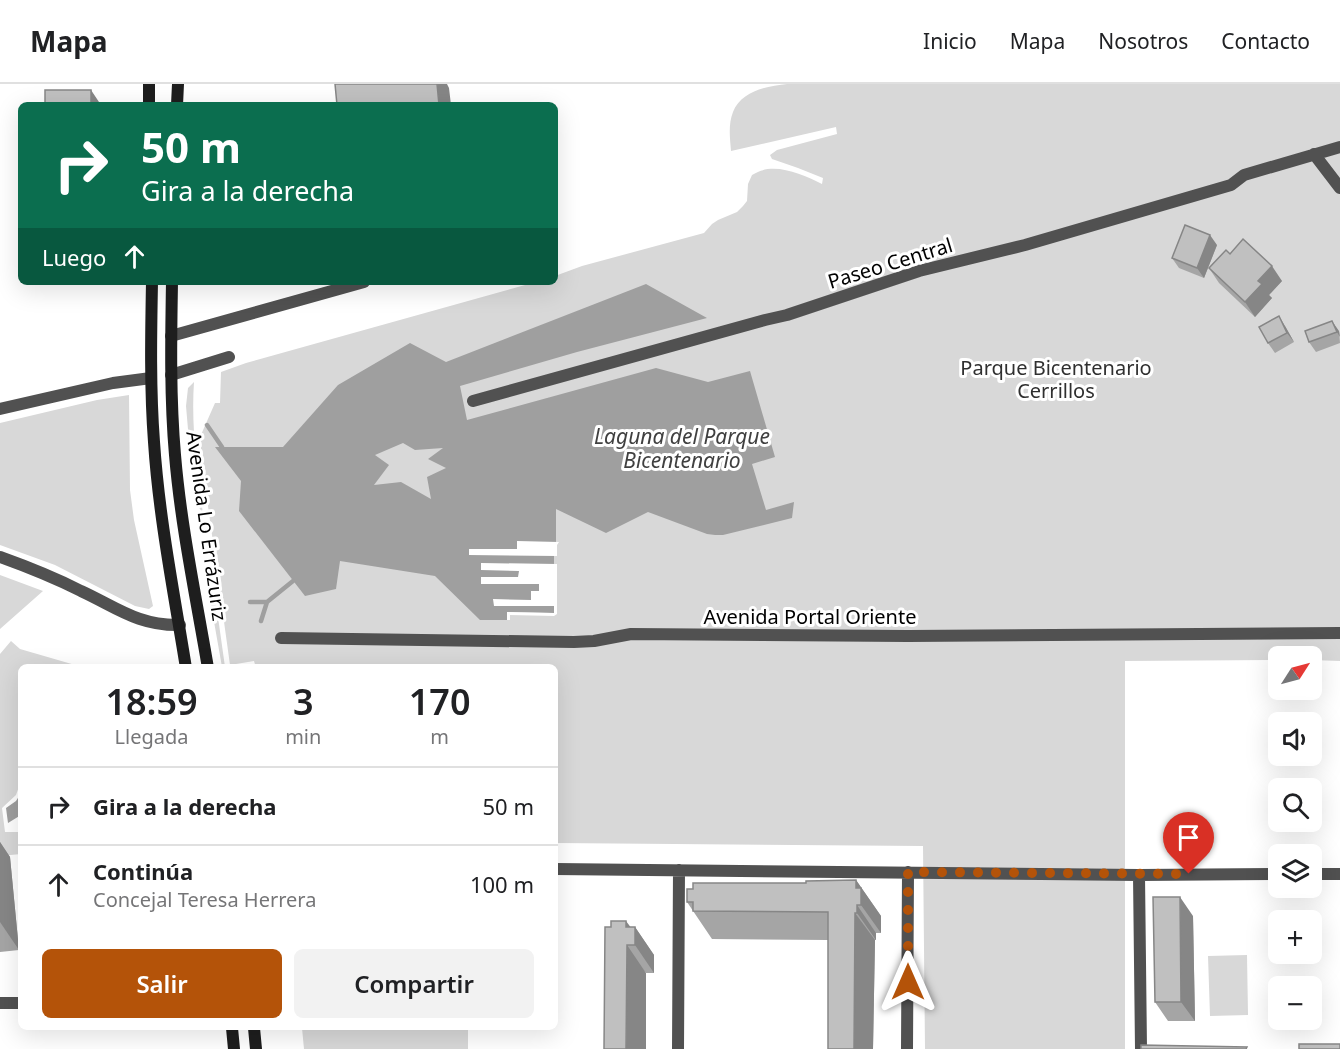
<!DOCTYPE html>
<html lang="es">
<meta charset="utf-8">
<style>
:root{--surface:#fff;--page:#f2f2f2;--text:#202124;--muted:#757577;--line:#e0e0e0;--accent:#b45309}
body{margin:0;font-family:"Noto Sans",sans-serif;background:var(--page);color:var(--text);height:100vh;display:flex;flex-direction:column;font-size:22px;white-space:nowrap}
*{box-sizing:border-box;margin:0}
p{font-size:20px;color:var(--muted)}
.icon{flex:none;width:33px;height:33px;fill:none;stroke:currentColor;stroke-width:2;stroke-linecap:round;stroke-linejoin:round}
.map{position:relative;flex:1;overflow:hidden}
.panel{position:absolute;left:18px;top:580px;width:540px;height:366px;display:flex;flex-direction:column;background:var(--surface);border-radius:9px;box-shadow:0 6px 24px #0002}
.panel>*{flex:none}
.banner{position:absolute;left:18px;top:18px;width:540px;height:183px;border-radius:9px;box-shadow:0 6px 24px #0002;background:#0b6e4f;color:#fff;overflow:hidden}
.needle{width:39px;rotate:54deg}
.fabs{position:absolute;left:1268px;top:562px;display:grid;gap:12px}
.fabs a{display:grid;place-items:center;width:54px;height:54px;border-radius:9px;background:var(--surface);box-shadow:0 6px 24px #0002;font-size:30px}
.pin{position:absolute;display:grid;place-items:center;width:51px;height:51px;color:#fff;margin:-62px -26px;border-radius:50% 50% 50% 0;rotate:-45deg;box-shadow:0 0 6px #0007}
.pin .icon{rotate:45deg}
.me{position:absolute;width:66px;margin:-33px;rotate:0deg;stroke-linejoin:round;filter:drop-shadow(0 0 4px #0008)}
.turn{display:flex;align-items:center;gap:21px;height:126px;padding:0 24px;font-size:27px}
.turn .icon{width:78px;height:78px;stroke-width:2.5}
.turn b{display:block;font-size:42px;line-height:51px}
.then{display:flex;align-items:center;height:57px;padding:0 24px;background:#0003;gap:12px;font-size:22px}
.eta{display:flex;justify-content:space-evenly;align-items:center;height:102px;text-align:center}
.eta b{font-size:36px;font-weight:600;line-height:42px}
.cta{display:flex;gap:12px;margin-top:auto;padding:12px 24px}
.cta a{flex:1;height:69px;border-radius:9px;background:var(--accent);color:#fff;font-size:24px;font-weight:600;line-height:69px;text-align:center}
.cta a+a{background:var(--page);color:var(--text)}
ul{padding:0;list-style:none}
li{display:flex;align-items:center;gap:18px;height:78px;padding:0 24px;border-top:2px solid var(--line)}
li div{flex:1}
li b{display:block;font-size:22px}
li em{font-style:normal}
header{display:flex;align-items:center;gap:36px;box-sizing:border-box;height:84px;padding:0 30px;background:var(--surface);border-bottom:2px solid var(--line)}
header strong{font-size:28px}
nav{display:flex;gap:33px;margin-inline-start:auto;font-size:21px}
.map>svg:first-child{display:block}
.green{fill:#d8d8d8}
.water{fill:#9f9f9f;fill-rule:evenodd}
.pier{fill:#fff}
.lines{fill:none;stroke-linecap:round;stroke-linejoin:round}
.stream{stroke:#9f9f9f;stroke-width:4.5}
.pedestrian{stroke:#515151;stroke-width:12}
.minor{stroke:#515151;stroke-width:12}
.secondary{stroke:#1e1e1e;stroke-width:12}
.wall{fill:#a5a5a5}
.shaded-wall{fill:#868686}
.building{fill:#c0c0c0;stroke:#868686;stroke-width:1.5}
.route{stroke:#b45309;stroke-width:10;stroke-dasharray:0 18}
.labels{text-anchor:middle;dominant-baseline:central;stroke-width:6;stroke-linejoin:round;paint-order:stroke}
.street-label{font-size:20px;fill:#000;stroke:#fff}
.park-label{font-size:20px;fill:#2f2f2f;stroke:#fff}
.water-label{font-size:21px;font-style:italic;fill:#404040;stroke:#fff}
</style>
<header>
<strong>Mapa</strong>
<nav><a>Inicio</a><a>Mapa</a><a>Nosotros</a><a>Contacto</a></nav>
</header>
<div class="map">
<svg width="1340" height="965" viewBox="0 0 1340 965">
<rect width="100%" height="100%" fill="#fff"/>
<path class="green" d="M787,0h553v577l-29,-1v-3h-33v3l-153,1v388h-200l-2,-203 -368,-3v-175h-299l-2,-7 -24,4 -27,-195 -3,-33 15,-34h5l1,-31 25,-9 290,-81h19v-6l27,-10 122,-33 8,-9 6,-4 19,-8 6,-6 4,-5 1,-17 4,-9c21,-14 49,-1 70,9l1,-6 -25,-10 -26,-9 -2,-4 7,-5 60,-16 -1,-7 -105,24c-1,-12 -3,-27 2,-39 8,-21 34,-26 54,-28z
M194,298c-3,44 3,88 9,132l-9,-15 -8,-93 2,-18z
M129,311l1,95 4,30 19,86 -4,3 -14,-3 -80,-41 -55,-20v-122l97,-23z
M211,483l14,100h-3l-15,-85v-4z
M0,491l43,16 -43,38z
M11,557l9,8 62,18 -61,1v113l-5,14 -14,13 3,24h16v22l-21,2v-202z
M1247,871l1,60 -38,1 -2,-60z
M302,944h166v21h-164z"/>
<path class="water" d="M646,200l61,34 -130,34 -117,34 7,34 189,-52 52,14 42,-11 25,86 -23,7 14,46 28,-8 -2,16 -69,17h-8l-8,-1 -59,-22 -42,21 -50,-24v33h-2v71l-47,-1v8h-27l-45,-44 -95,-15 -4,28 -31,7 -66,-85 2,-30 -26,-34h68l55,-62 72,-42 36,19zM403,359l12,7 28,-2 -15,11 18,9 -19,9 4,22 -30,-17 -27,3 15,-20 -14,-10z
M21,709v22l-13,8 -2,-15 10,-7z"/>
<path class="pier" d="M517,457l42,1 -2,3v11l-88,-1v-6h48z
M481,479l76,1v50l-3,2 -44,-1v5h-3v-8l47,1v-7h-60l-1,-7 38,1v-9h8v-7h-58v-7h37l1,-6 -38,-1z"/>
<g class="lines">
<path class="stream" d="M207,341l15,22
M250,518h17
M261,537l6,-19 26,-21"/>
<path class="pedestrian" d="M1314,70l26,34
M473,317l292,-81 22,-5 132,-44 106,-26 206,-60 13,-10 96,-28"/>
<path class="minor" d="M171,252l193,-54
M171,291l58,-18
M0,325l113,-26 38,-5
M0,473c28,10 55,21 81,34 35,16 57,35 99,34
M281,554l293,4 20,-1 37,-7 277,2 432,-3
M555,785l584,6 139,-1
M1311,790h29
M1139,791l2,174
M0,919h21
M678,965l1,-179
M907,965l1,-177"/>
<path class="secondary" d="M149,21v-21
M177,21l1,-21
M152,198c-1,53 -2,107 2,160 5,76 20,151 32,226
M172,198c-1,58 -2,116 3,173 6,72 21,142 33,213
M232,944l2,21
M254,944l2,21"/>
</g>
<path class="wall" d="M1217,161l-13,33 -25,-10 -7,-10z
M1230,170l52,27 -13,14 3,3 -17,19 -36,-34 -10,-15z
M1285,242l9,16 -19,11 -7,-10z
M1339,247l1,12 -24,9 -7,-10z
M0,758l10,15 9,93 -19,2z
M856,796l25,36v17h-5v7h-1l-2,109h-45v-109l-116,-1 -25,-37 6,-13z
M1193,832l2,105h-27l-13,-19z
M605,843h30l19,28v18h-8z"/>
<path class="shaded-wall" d="M437,0h10l2,4 2,17h-12z
M91,6l10,15h-10z
M1210,151l7,10 -13,33 -7,-10z
M1272,182l10,15 -13,14 3,3 -17,19 -10,-15 13,-21z
M1279,232l6,10 9,16 -7,-9z
M1332,237l7,10 1,6 -3,-5z
M0,758l10,15 9,93 -19,-28z
M856,796l25,36v17l-20,-28 -5,-17z
M1180,813l13,19 2,105 -14,-19z
M857,821l19,28v7l-19,-27z
M855,829l20,27 -2,109h-19z
M626,837l9,12v-6l19,28v18l-19,-28 -9,-18z
M627,861l19,28v76h-20z"/>
<path class="building" d="M335,0h102l2,21h-102z
M45,6h46v15h-46z
M1185,141l25,10 -13,33 -25,-10z
M1243,155l29,27 -14,15 4,3 -17,18 -36,-34 17,-18 4,4z
M1279,232l8,17 -19,10 -9,-16z
M1332,237l5,11 -28,10 -4,-11z
M856,796v8h5v17h-4v8h-2l-1,136h-26v-137l-135,-1v-9h-6v-13h6v-6h113v-2z
M1153,813h27l1,105h-26z
M611,837h15v6h9v18h-8l-1,104h-22l1,-122h6z
M1299,960h41v5h-41z
M1141,961l106,2 -1,2h-105z"/>
<g class="lines">
<path class="route" d="M908,898v-110l281,2"/>
</g>
<g class="labels">
<g class="street-label">
<text transform="translate(890 179) rotate(-17)">Paseo Central</text>
<text transform="translate(207 442) rotate(82)">Avenida Lo Errázuriz</text>
<text x="810" y="532">Avenida Portal Oriente</text>
</g>
<g class="park-label">
<text x="1056" y="283">Parque Bicentenario<tspan x="1056" dy="23">Cerrillos</tspan></text>
</g>
<g class="water-label">
<text x="682" y="352">Laguna del Parque<tspan x="682" dy="24">Bicentenario</tspan></text>
</g>
</g>
</svg>
<div class="fabs">
<a><svg class="needle" viewBox="-14 -14 28 28"><path d="M0-13l5 13h-10z" fill="#e53935"/><path d="M0 13l5-13h-10z" fill="#757577"/></svg></a>
<a><svg class="icon" aria-label="sound" viewBox="0 0 24 24"><path d="M4 9h4l5-4v14l-5-4H4zM17 9q2 3 0 6"/></svg></a>
<a><svg class="icon" aria-label="search" viewBox="0 0 24 24"><circle cx="10" cy="10" r="6"/><path d="M15 15l6 6"/></svg></a>
<a><svg class="icon" aria-label="layers" viewBox="0 0 24 24"><path d="M12 4l9 5-9 5-9-5zM3 14l9 5 9-5"/></svg></a>
<a>+</a>
<a>−</a>
</div>
<div class="pin" style="left:1189px;top:790px;background:#d93025"><svg class="icon" aria-label="arrive" viewBox="0 0 24 24"><path d="M6 21V4h12l-3 4 3 4H6"/></svg></div>
<svg class="me" style="left:908px;top:898px" viewBox="-20 -20 40 40"><path d="M0-17L14 15 0 8-14 15z" fill="#b45309" stroke="#fff" stroke-width="4"/></svg>
<div class="banner">
<div class="turn"><svg class="icon" aria-label="right" viewBox="0 0 24 24"><path d="M7 20v-9h11M14 6l5 5-5 5"/></svg><div><b>50 m</b>Gira a la derecha</div></div>
<div class="then">Luego<svg class="icon" aria-label="ahead" viewBox="0 0 24 24"><path d="M12 20V5M6 11l6-6 6 6"/></svg></div>
</div>
<section class="panel">
<div class="eta">
<div><b>18:59</b><p>Llegada</p></div>
<div><b>3</b><p>min</p></div>
<div><b>170</b><p>m</p></div>
</div>
<ul>
<li><svg class="icon" aria-label="right" viewBox="0 0 24 24"><path d="M7 20v-9h11M14 6l5 5-5 5"/></svg><div><b>Gira a la derecha</b></div><em>50 m</em></li>
<li><svg class="icon" aria-label="ahead" viewBox="0 0 24 24"><path d="M12 20V5M6 11l6-6 6 6"/></svg><div><b>Continúa</b><p>Concejal Teresa Herrera</p></div><em>100 m</em></li>
</ul>
<div class="cta"><a>Salir</a><a>Compartir</a></div>
</section>
</div>
